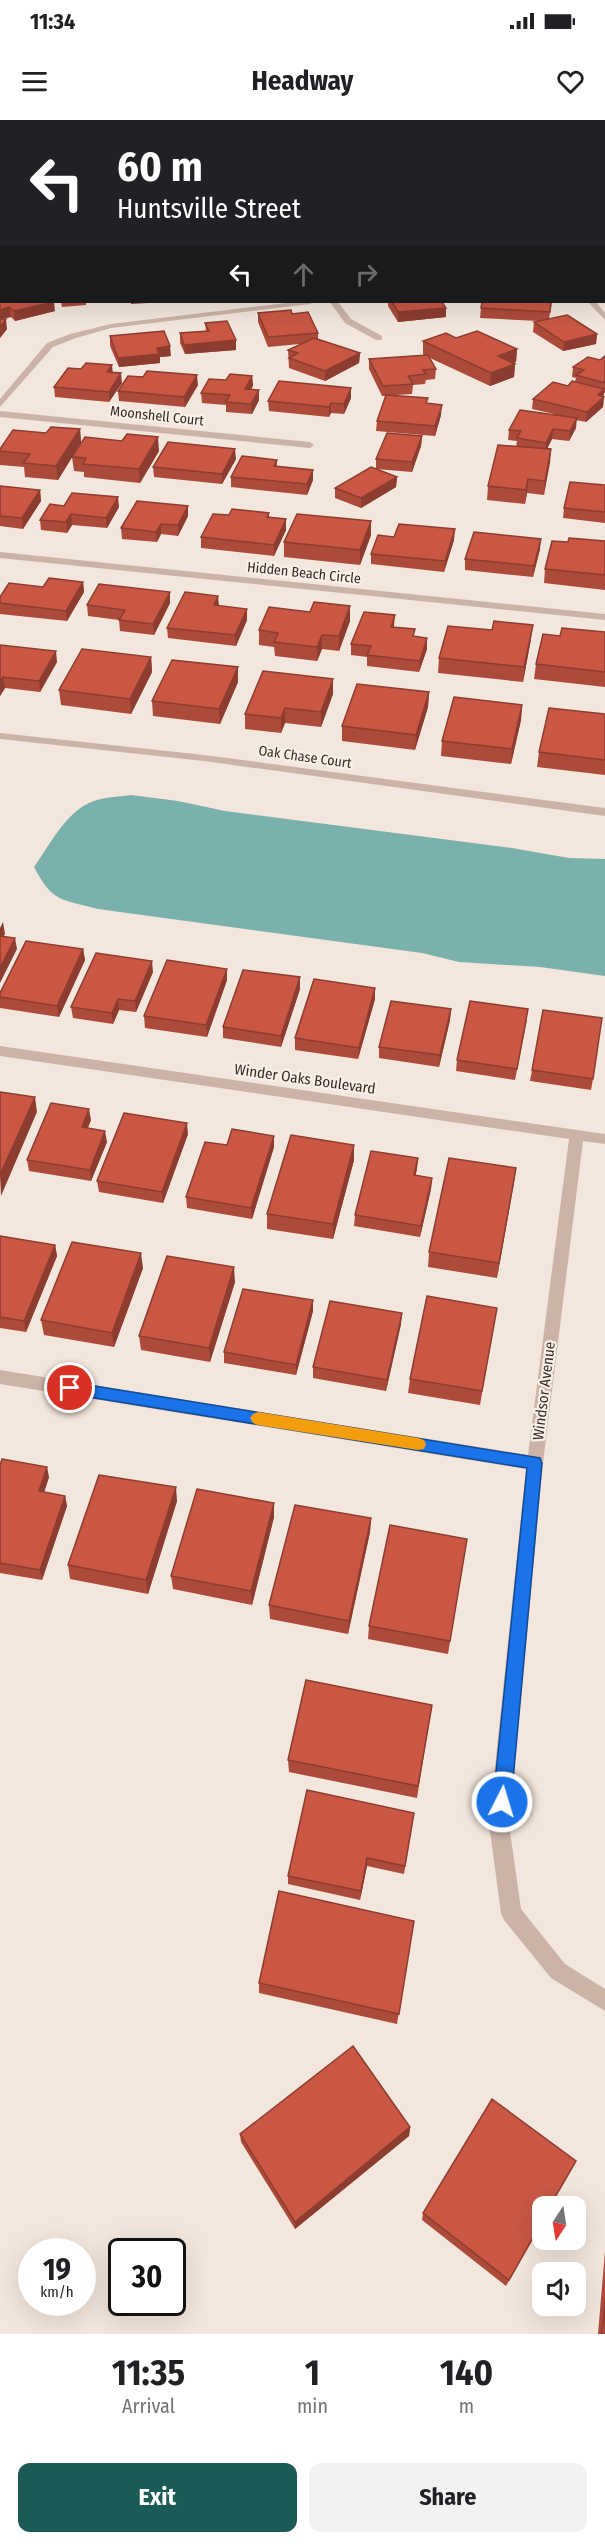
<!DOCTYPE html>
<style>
:root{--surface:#fff;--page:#f2f2f2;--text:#202124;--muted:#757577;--accent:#1c5a58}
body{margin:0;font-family:"Fira Sans Condensed",sans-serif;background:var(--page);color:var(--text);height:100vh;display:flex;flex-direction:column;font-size:22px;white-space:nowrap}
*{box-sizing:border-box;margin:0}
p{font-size:20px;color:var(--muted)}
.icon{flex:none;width:33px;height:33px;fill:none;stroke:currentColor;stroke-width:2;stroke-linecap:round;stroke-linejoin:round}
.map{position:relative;height:2214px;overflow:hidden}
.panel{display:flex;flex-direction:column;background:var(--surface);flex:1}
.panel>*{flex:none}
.hud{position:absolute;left:0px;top:0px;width:606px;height:183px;box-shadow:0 6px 24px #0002;background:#202124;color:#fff;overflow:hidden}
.needle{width:39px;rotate:192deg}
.buttons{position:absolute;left:532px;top:2076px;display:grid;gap:12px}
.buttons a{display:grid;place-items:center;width:54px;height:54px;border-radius:12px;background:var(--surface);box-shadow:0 6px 24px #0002;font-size:30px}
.speed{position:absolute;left:18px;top:2118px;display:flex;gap:12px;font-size:30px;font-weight:700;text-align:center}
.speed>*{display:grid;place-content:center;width:78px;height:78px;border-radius:50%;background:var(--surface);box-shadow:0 6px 24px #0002;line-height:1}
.speed small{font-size:15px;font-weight:400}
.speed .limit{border:3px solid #111;border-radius:9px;background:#fff;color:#111}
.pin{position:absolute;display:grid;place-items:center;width:51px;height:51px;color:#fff;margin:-26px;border:3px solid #fff;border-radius:50%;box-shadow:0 2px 6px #0007}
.me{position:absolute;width:66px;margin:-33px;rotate:5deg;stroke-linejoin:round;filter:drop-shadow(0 0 4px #0008)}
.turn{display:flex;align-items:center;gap:21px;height:126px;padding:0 18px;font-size:27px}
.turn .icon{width:78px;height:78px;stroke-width:2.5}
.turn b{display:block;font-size:42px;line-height:51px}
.lanes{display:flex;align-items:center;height:57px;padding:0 18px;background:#0003;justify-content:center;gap:30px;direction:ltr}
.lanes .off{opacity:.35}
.eta{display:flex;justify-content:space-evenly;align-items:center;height:102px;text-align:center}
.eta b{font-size:36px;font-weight:700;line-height:42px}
.action{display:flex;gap:12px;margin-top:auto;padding:12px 18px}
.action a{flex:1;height:69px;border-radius:12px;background:var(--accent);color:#fff;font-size:24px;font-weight:700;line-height:69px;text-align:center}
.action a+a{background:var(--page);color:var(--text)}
.status{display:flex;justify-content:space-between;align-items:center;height:42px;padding:0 30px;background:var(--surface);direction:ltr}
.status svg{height:16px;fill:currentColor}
header{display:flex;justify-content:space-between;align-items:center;height:78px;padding:0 18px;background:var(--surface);font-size:27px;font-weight:700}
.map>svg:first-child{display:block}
.green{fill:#b9c29b}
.water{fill:#7ab1ad}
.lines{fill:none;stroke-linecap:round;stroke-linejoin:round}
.street{fill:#cbb4a7;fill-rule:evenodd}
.wall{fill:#ad4b3a}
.shaded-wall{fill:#8d3d30}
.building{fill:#c95744;stroke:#8d3d30;stroke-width:1.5}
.route{fill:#1a73e8;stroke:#114b97;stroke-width:1.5}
.slow{fill:#f59e0b}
.labels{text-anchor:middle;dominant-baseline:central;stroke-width:4.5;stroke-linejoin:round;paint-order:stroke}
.far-street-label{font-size:14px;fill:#382b28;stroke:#faf0e8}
.street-label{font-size:15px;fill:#382b28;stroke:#faf0e8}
</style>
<div class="status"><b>11:34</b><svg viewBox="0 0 49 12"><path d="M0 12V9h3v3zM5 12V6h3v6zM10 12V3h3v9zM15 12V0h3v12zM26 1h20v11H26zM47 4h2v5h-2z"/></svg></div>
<header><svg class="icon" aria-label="menu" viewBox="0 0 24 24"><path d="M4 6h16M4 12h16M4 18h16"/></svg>Headway<svg class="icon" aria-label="heart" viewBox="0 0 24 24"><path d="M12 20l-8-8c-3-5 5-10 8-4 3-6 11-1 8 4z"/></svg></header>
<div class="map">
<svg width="605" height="2214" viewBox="0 0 605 2214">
<rect width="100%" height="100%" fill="#f3e6dc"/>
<path class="green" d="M0,0h471l53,1 -522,1 -2,158z"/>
<path class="water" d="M131,675l47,6 47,10 287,37 57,10 36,1v117l-65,-9 -81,-5 -37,-9 -324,-44c-37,-10 -45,-6 -64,-42 15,-21 31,-53 55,-64 13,-6 28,-6 42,-8z"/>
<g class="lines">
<path class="street" d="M294,182h20l-4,2 -199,24 -35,10 -23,9 -53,60v-8l47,-56 23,-9 41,-10z
M330,182h8l13,17 31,17v4h-6l-31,-17z
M588,182h8l9,11v7z
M0,291l310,31 4,3 -4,3 -310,-31z
M0,432l605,62v6l-605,-62z
M0,613l204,22 401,53v8l-401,-55 -204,-22z
M0,926l605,88v10l-22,-3 -40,322 -34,361 12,85 44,55 40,25v22l-54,-33 -47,-58 -3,-7 -12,-89 37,-355 -526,-85v-14l528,85 41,-316 -569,-83z"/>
</g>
<path class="wall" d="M0,172l55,19 -40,10 -4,-4 -9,2 5,10 -7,9z
M61,182h25v3l-24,2z
M388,182h54l4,6v9l-48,5 -10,-16z
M552,182l-3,17 48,15 -1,10 -33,7 -30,-19 1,-10 4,-1 -58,-3 1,-10z
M258,193l34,1 26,19v6l42,14 -1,10 -34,18 -36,-13 -1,-18 12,-6 -32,3 -10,-25z
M205,203l31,17v10l-51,4 -5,-11v-10l26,-2z
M110,216l61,20 -11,1v6l-41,4 -9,-21z
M456,218l61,11 -1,13 -3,1 2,1 -1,13 -24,9 -60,-28 6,11 -1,10 -9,1 -1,4 -12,1 -1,9 -16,1 31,8 14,12 -6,21 -59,-5 1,-10 9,-25h-4l-13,-27v-10l55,-4 -1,-1v-13z
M605,236v37h-1l-1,4h1l-1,10 -17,15 -10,-2v8l-7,13 -17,-2 -5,10h4l-7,46 -17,-2 -2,11 -38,-4 1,-14 28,-39 1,-6 -9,-1 1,-10 45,-16 -22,-5 1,-10 42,-17 1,-4 -4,-1 1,-10 27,-7z
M252,256l1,10 -2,3 8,11 -7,14 -26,-2v-7l-24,-2 -1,-10 25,-13z
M122,263l-13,19 -54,-5 -1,-10z
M198,265l-13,22 -66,-6 -1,-10z
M351,278l-7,16 -13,-1 -2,4 -60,-6 -1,-10z
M80,309l1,14 78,8 -19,32 -56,-6v-5l-10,-1 -2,-14 -14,23 -33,-3 -1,-10 -24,-2v-16l46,-16z
M422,316l-1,10 -9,26 -36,-3v-10z
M236,339l-14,25 -68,-7 -1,-10z
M277,340v7l36,3v10l-6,15 -76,-8v-10z
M397,357l-1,10 -35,21 -26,-10v-10z
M605,365v38l-42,-5 1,-10z
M0,366l40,4 1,11 -18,28 -23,-3z
M64,386l55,1 -12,21 -35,-3 -5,8 -26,-3 -1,-10z
M188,386v10l-10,20 -17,-2 -4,8 -35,-3 -1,-11z
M269,393v5l17,1v11l-12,26 -73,-8v-11l28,-22z
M371,415l-11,30 -76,-8v-15z
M394,417l60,3 -10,32 -73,-8v-10z
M605,421v49l-61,-7 1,-14 23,-27z
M540,429l-7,28 -68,-7v-11z
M83,462l1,10 -17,29 -67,-7v-11z
M170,483l-16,32 -34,-4 -1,-11 -31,-4 -1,-11z
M218,486l29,14 -11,26 -68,-8 -1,-10z
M350,501l-11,30 -17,-2 -5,12 -42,-5 -1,-9 -15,-2v-15z
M394,507l21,10 12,12 -8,23 -52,-6v-9l-16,-2v-11z
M605,512v55l-71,-8 2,-15 24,-28z
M531,519l-8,43 -85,-9 1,-15z
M0,525l57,17 -17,30 -35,-4 -5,8z
M151,537l1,15 -21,42 -70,-9 -2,-15z
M238,547v15l-18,42 -67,-8 -1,-15z
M429,572l-1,15 -13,43 -73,-9v-15z
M333,574l-12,33 -36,-4 -4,10 -36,-4v-15z
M522,585l-1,15 -10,44 -70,-8 1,-15z
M605,594v61l-68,-8 2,-15z
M83,829l2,11 -26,57 -59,-9v-15z
M153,852l-17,40 -17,-2 -6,14 -40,-6 -2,-11z
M227,860l-20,57 -62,-9 -1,-12z
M300,869l-19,58 -58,-9v-11z
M375,879l-17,60 -63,-9v-12z
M451,889l-1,11 -11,47 -60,-9v-11z
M527,900l-12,60 -59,-9 1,-11z
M532,950l61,9 -2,11 -61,-9z
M91,1000l-3,8 19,14 -16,39 -62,-10 -2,-11z
M188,1014l-25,69 -64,-11 -2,-11z
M274,1016v11l-22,72 -65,-11 -1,-11 41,-52z
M354,1040l-21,79 -66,-10v-15z
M516,1048l-19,110 -69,-11 1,-15z
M417,1049l-2,7 17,2 -1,11 -11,48 -66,-11 1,-11z
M0,1116l55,9 2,11 -31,76 -26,-4z
M143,1148l-29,79 -70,-12 -3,-15z
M235,1162l-25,80 -69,-12 -2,-14z
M313,1180v11l-17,64 -72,-12v-11z
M497,1188l-17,97 -72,-12 2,-14z
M401,1204l-15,67 -73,-13v-11z
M0,1345l49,12 -5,15 21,4 2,10 -25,74 -42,-7z
M177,1381l-29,93 -78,-15 -2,-14z
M274,1383v14l-22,88 -79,-16 -2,-13z
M371,1398l-1,14 -22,102 -78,-15 -1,-14z
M467,1419l-19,115 -80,-15 1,-13z
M432,1585l-15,93 -128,-26 -1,-12z
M414,1693l-10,61 -37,-8 -7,34 -72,-16v-8z
M414,1801l-17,103 -138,-31v-10z
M410,2007l-1,9 -114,93 -54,-87 -1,-8z
M423,2093l120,8 -37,65 -84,-66z
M605,2131v83h-7z"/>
<path class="shaded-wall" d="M54,182l1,9 -40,10 -1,-10z
M131,182h33l-33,2z
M9,187l2,10 -11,2v-9z
M446,188v9l-48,5v-10z
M6,199l1,10 -7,9v-11z
M597,214l-1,10 -33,7 1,-9z
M236,220v10l-51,4 -1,-9z
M170,226l1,10 -11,1v6l-41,4 -1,-9 39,-10z
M517,229l-1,13 -19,7 1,-13z
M360,233l-1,10 -34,18v-10z
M515,244l-1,13 -24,9 1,-13z
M112,245l1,10 -6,-3z
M121,253l1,10 -13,19v-10z
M197,255l1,10 -13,22 -1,-10z
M252,256l1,10 -8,13v-10z
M351,268v10l-7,16v-10z
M604,269l-1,18 -17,15 1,-10 11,-17z
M259,270v10l-7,14 -1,-10z
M331,283v10l-2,4v-10z
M442,285l-1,10 -6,21v-10z
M577,298l-1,10 -7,13 1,-10z
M80,309l1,14 -23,37 -2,-14z
M553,309l-1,10 -7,14 1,-10z
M422,316l-1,10 -9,26v-10z
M158,317l1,14 -19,32 -1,-14z
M235,329l1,10 -14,25v-10z
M551,329l-1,14 -6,32 1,-14z
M313,350v10l-6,15v-11z
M397,357l-1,10 -35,21v-10z
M528,359l-1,14 -2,11 1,-14z
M40,370l1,11 -18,28 -1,-11z
M118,377l1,10 -12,21 -1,-10z
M188,386v10l-10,20v-11z
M71,394l1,11 -5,8 -1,-11z
M286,399v11l-12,26v-11z
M371,401v14l-11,30v-15z
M161,404v10l-4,8 -1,-10z
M455,409l-1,11 -10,32 1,-11z
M541,419l-1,10 -7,28 1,-11z
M83,462l1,10 -17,29 -1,-10z
M170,472v11l-16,32 -1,-11z
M218,476l1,10 -5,-1z
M350,486v15l-11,30v-15z
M247,489v11l-11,26 -1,-11z
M395,495l-1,11 -3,12v-11z
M533,505l-2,14 -8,43 1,-15z
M322,515v14l-5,12v-14z
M427,518v11l-8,23 1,-11z
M56,531l1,11 -17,30 -1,-11z
M151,537l1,15 -21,42 -1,-15z
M238,547v15l-18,42 -1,-15z
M3,557l2,11 -5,8v-14z
M333,559v15l-12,33v-15z
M429,572l-1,15 -13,43 1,-15z
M522,585l-1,15 -10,44 1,-15z
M285,588v15l-4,10v-15z
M3,802l2,12 -5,9v-15z
M15,818l2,11 -17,34v-15z
M83,829l2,11 -26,57 -2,-11z
M152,841l1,11 -17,40 -1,-11z
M227,849v11l-20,57 -1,-12z
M300,857v12l-19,58v-11z
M375,868v11l-17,60 1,-11z
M118,879l1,11 -6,14 -1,-11z
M451,889l-1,11 -11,47 1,-12z
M35,977l2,15 -36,84 -1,-21z
M89,989l2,11 -8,18 -1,-11z
M187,1003l1,11 -25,69 -1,-11z
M105,1011l2,11 -16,39 -1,-11z
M274,1016v11l-22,72 -1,-11z
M354,1025v15l-21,79v-15z
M418,1038l-1,11 -4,18 1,-12z
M516,1048l-2,15 -17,95 2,-15z
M432,1058l-1,11 -11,48 1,-11z
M55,1125l2,11 -31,76 -2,-11z
M141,1133l2,15 -29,79 -2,-14z
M234,1147l1,15 -25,80 -1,-14z
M313,1180v11l-17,64v-10z
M402,1193l-1,11 -15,67 1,-11z
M47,1347l2,10 -8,25 -2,-11z
M176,1367l1,14 -29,93 -2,-14z
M65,1376l2,10 -25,74 -2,-10z
M274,1383v14l-22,88 -1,-14z
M371,1398l-1,14 -22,102 1,-13z
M367,1738v8l-7,34 1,-9z
M410,2007l-1,9 -114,93v-7z"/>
<path class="building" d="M0,172h2v10h52l-40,9 -5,-4 -9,3z
M392,182h50l4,6 -48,4z
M482,182h69l-1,10 -69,-4z
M291,190l1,4 16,-2 10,21 -50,4 -10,-24z
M567,195l30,19 -33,8 -30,-20z
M0,199h6l-6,8z
M227,201l9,19 -52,5 -4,-12 29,-2 -4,-8z
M164,211l6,15 -13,2 2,6 -41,4 -8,-22z
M477,211l40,18 -19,7 17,8 -24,9 -68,-32 23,-8 10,5z
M314,218l46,15 -35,18 -36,-13 9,-5 -10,-3z
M428,235l8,14 -13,1 3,4 -18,2 5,8 -30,2 -14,-27z
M605,236v27l-29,-8 8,-5 -11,-3 15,-10 12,3z
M86,243l26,2 -5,7 14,1 -12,19 -55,-5 14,-19 13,1z
M147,251l50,4 -13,22 -66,-6 10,-15 15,1z
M230,254l22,2 -7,13 14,1 -8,14 -25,-2 4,-7 -29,-2 8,-14 17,1z
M279,261l72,7 -7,16 -13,-1 -2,4 -61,-6z
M572,261l32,8 -6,6 6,2 -17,15 -54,-13 20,-17 15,4z
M386,275l42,3 -2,5 16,2 -7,21 -58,-5z
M520,290l57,8 -7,13 -17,-2 -7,14 -29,-5 4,-7 -12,-1z
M51,307l29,2 -24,37 -33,-3 7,-9 -30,-3v-2l13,-19 33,3z
M387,313l35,3 -10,26 -36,-3z
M127,314l31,3 -19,32 -56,-5 3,-6 -14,-1 13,-20 37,4z
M168,322l67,7 -13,25 -69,-7z
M498,325l53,4 -6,32 -17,-2 -2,11 -38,-4z
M242,336l35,4 -3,6 39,4 -6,14 -76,-7z
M371,347l26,10 -36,21 -26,-10z
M570,362l35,3v27l-41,-4z
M0,366l40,4 -18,28 -22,-2z
M72,373l46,4 -12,21 -35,-4 -5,8 -26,-2 10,-16 14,2z
M137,381l51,5 -10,19 -17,-1 -5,8 -35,-4z
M232,389l37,4 -2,4 19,2 -12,26 -73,-8 12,-23 16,1z
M297,394l74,7 -11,29 -76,-8z
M399,404l56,5 -10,32 -74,-7 7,-19 16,2z
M474,412l67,7 -7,27 -69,-7z
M569,418l36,3v34l-60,-6 7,-28 16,1z
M49,458l34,4 -17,29 -66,-8v-6l9,-14 34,4z
M99,464l71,8 -17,32 -34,-4 6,-10 -38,-5z
M185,472l33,4 -4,9 33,4 -12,26 -68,-7z
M314,482l36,4 -11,30 -17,-1 -5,12 -43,-5 4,-9 -19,-3 10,-23 41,5z
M364,492l31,3 -4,12 24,2 -2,7 14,2 -7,23 -53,-6 4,-9 -20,-2z
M494,501l39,4 -9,42 -85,-9 9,-32 44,4z
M562,508l43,4v40l-69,-8 7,-30 17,2z
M0,525l56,6 -17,30 -36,-4 -3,5z
M82,529l69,8 -21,42 -71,-9z
M172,540l66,7 -19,42 -67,-8z
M263,551l70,8 -12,33 -36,-4 -4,10 -36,-4z
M357,564l72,8 -13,43 -74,-9z
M454,577l68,8 -10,44 -70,-8z
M549,588l56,6v46l-66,-8z
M0,816l15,2 -15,30z
M26,821l57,8 -26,57 -57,-9v-4z
M96,833l56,8 -17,40 -17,-2 -6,14 -41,-6z
M167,840l60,9 -21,56 -62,-9z
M243,850l57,7 -19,59 -58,-9z
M314,859l61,9 -16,60 -64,-10z
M391,881l60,8 -11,46 -61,-8z
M470,881l58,8 -11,60 -60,-9z
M543,890l59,8 -9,61 -61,-9z
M0,972l35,5 -35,78z
M51,983l38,6 -7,18 23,4 -15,39 -63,-10z
M124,993l63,10 -25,69 -65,-11z
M232,1009l42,7 -23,72 -65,-11 19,-55 22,3z
M291,1015l63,10 -21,79 -66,-10z
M371,1031l47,7 -4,17 18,3 -11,48 -66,-11z
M449,1038l67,10 -17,95 -70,-11z
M0,1116l55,9 -31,76 -24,-4z
M72,1122l69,11 -29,80 -71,-13z
M167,1136l67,11 -25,81 -70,-12z
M243,1169l70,11 -17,65 -72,-13z
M427,1176l70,12 -15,83 -72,-12z
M330,1181l72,12 -15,67 -74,-13z
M2,1339l45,8 -8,24 26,5 -25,74 -40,-7v-98z
M99,1355l77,12 -30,93 -78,-15z
M197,1369l77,14 -23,88 -80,-15z
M295,1385l76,13 -22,103 -80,-16z
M390,1405l77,14 -17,102 -81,-15z
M306,1560l126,25 -14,81 -130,-26z
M307,1670l107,23 -9,53 -38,-8 -6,33 -73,-15z
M279,1771l135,30 -15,93 -140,-31z
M353,1926l57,81 -115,95 -55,-88z
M492,1979l84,62 -26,45h-7v14l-34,60 -86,-67z
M605,2182v32h-3z"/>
<path class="route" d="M70,1262l470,76 2,5 -31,339 -3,6 -6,3 -6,-3 -3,-6 34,-334 -457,-74 -5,-1 -3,-5 3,-4z"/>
<path class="slow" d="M258,1292l160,26 6,2 2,4 -2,5 -6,1 -160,-25 -5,-2 -3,-5 3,-4z"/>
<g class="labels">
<g class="far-street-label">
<text transform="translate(157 296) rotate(6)">Moonshell Court</text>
<text transform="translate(304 453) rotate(6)">Hidden Beach Circle</text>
<text transform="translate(305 637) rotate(8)">Oak Chase Court</text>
</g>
<g class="street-label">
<text transform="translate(305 959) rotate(8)">Winder Oaks Boulevard</text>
<text transform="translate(544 1271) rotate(-83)">Windsor Avenue</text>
</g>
</g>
</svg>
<div class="buttons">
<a><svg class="needle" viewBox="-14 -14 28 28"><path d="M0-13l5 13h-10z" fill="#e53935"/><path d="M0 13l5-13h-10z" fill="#757577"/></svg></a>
<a><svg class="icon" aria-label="sound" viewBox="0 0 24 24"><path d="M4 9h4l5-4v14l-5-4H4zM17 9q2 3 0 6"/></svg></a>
</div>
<div class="speed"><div>19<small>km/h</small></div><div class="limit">30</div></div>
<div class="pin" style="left:70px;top:1268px;background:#d93025"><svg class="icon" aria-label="arrive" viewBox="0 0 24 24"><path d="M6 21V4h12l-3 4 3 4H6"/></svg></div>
<svg class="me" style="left:502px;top:1682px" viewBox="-20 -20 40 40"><circle r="17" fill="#1a73e8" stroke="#fff" stroke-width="3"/><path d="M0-11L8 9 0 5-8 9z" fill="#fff"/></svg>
<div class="hud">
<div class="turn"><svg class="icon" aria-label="left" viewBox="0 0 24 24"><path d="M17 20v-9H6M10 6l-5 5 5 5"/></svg><div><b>60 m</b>Huntsville Street</div></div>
<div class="lanes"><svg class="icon" aria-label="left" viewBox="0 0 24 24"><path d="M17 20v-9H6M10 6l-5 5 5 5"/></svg><svg class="icon off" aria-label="ahead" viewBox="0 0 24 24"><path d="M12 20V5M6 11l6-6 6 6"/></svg><svg class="icon off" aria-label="right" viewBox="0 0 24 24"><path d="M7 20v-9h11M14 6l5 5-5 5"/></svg></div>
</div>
</div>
<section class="panel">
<div class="eta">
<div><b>11:35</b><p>Arrival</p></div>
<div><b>1</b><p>min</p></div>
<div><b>140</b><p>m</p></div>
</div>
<div class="action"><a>Exit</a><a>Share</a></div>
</section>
